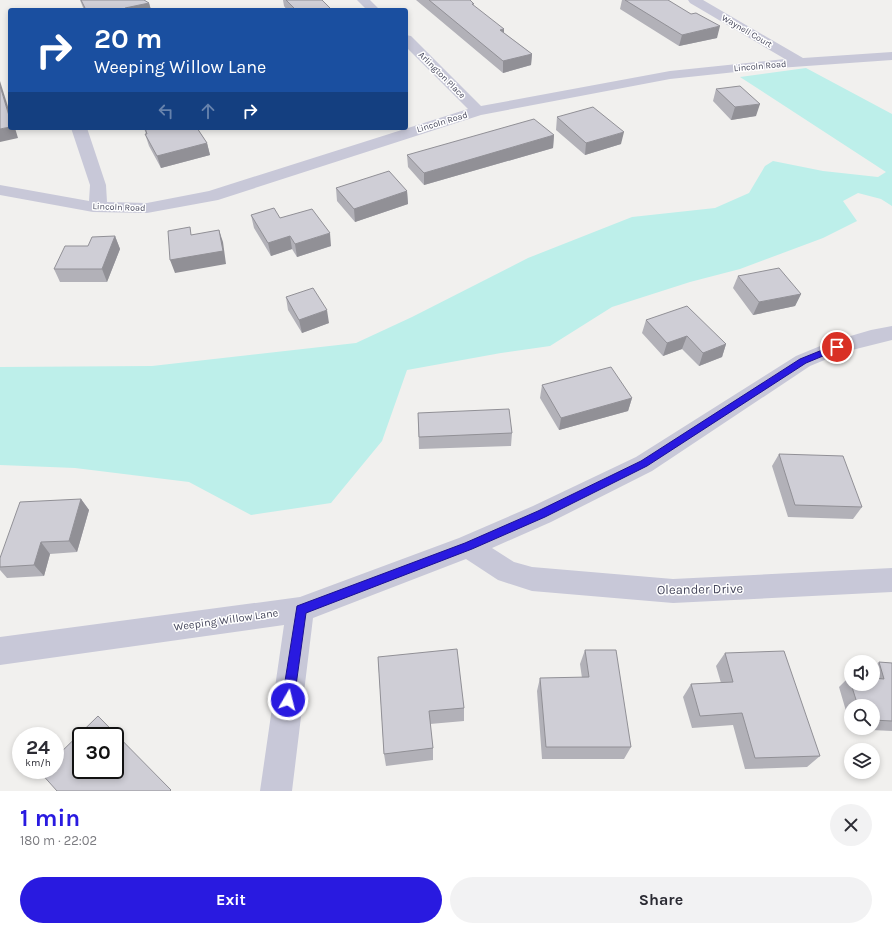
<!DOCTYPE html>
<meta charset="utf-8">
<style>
:root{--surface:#fff;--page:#f2f2f3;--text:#2b2b33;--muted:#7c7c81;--accent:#291ae0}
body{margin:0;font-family:Karla,sans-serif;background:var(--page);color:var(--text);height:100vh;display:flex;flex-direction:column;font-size:15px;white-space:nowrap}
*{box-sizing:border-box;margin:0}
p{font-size:13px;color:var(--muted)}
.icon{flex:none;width:22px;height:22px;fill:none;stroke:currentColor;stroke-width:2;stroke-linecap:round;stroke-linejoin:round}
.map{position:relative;height:791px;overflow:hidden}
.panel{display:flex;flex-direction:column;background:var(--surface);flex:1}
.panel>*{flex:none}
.guide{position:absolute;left:8px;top:8px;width:400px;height:122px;border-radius:4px;box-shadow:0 2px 6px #0003;background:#1a4fa0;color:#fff;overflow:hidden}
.fabs{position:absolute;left:844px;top:655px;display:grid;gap:8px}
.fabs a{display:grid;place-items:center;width:36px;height:36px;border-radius:50%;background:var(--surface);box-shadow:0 2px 6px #0003;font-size:20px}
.speed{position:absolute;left:12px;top:727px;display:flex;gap:8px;font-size:20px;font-weight:700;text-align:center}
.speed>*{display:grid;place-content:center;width:52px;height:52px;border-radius:50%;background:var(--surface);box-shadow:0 2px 6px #0003;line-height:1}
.speed small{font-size:10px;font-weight:400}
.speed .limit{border:2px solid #111;border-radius:6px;background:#fff;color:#111}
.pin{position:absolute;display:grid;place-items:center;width:34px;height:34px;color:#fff;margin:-17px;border:2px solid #fff;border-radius:50%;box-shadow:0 1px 4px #0007}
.me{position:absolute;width:44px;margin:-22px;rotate:8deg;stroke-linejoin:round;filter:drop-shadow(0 0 3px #0008)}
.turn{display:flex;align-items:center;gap:14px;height:84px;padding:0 20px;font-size:18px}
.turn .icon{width:52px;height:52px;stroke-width:2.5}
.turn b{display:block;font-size:28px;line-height:34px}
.lanes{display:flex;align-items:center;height:38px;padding:0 20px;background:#0003;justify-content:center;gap:20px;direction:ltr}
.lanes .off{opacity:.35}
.round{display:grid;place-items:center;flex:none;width:42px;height:42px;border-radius:21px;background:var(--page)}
.head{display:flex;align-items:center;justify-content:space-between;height:68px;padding:0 20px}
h1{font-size:24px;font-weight:700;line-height:30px;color:var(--accent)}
.button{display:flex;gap:8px;margin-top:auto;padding:8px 20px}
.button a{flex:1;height:46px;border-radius:24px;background:var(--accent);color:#fff;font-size:16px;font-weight:700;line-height:46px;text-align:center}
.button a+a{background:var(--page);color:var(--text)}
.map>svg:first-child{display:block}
.green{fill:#bdefea}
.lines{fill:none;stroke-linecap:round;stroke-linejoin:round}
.street{fill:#c8c8d8;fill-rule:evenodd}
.wall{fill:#b2b1b8}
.shaded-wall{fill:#919096}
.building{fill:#cfced6;stroke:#919096;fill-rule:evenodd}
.route{fill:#291ae0;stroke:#1b1192}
.labels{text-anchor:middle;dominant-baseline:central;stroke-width:3;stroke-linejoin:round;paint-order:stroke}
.far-street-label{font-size:9px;fill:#46475c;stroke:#fff}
.street-label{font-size:11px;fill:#46475c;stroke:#fff}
.near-street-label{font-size:13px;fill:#46475c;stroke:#fff}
</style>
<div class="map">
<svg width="892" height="791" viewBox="0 0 892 791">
<rect width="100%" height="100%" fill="#f1f0ee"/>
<path class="green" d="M806,68l86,46v92l-11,-7 -23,-6 -15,8 14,20 -34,17 -83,31 -50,13 -78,25 -62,39 -49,7 -94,17 -25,71 -51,62 -80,12 -62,-33 -114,-14 -75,-3v-98l152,-1 204,-23 56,-26 116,-59 104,-41 83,-9 34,-15 16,-27 8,-5 50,10 55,6 8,-5 -146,-95z"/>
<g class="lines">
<path class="street" d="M357,0h13l10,10h-13z
M688,0h15l100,58 89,-6v8l-128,9 -94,10 -189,36 -263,85 -71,13 -54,-1 -93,-17v-10l89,16 1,-16 -19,-57h16l19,57 1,17 40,1 62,-12 259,-82 -62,-62v-12l5,1 70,70 189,-35 115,-12 -95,-56z
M892,326v14l-48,12 -34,14 -158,105 -101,51 -59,26 22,14 18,5 141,12 219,-11v24l-219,11 -141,-12 -34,-11 -32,-21 -153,59 -21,173h-32l24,-166 -284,40v-28l300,-40 159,-59 74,-32 103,-49 160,-101 34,-14 41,-12z"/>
</g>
<path class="wall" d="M80,0h64l5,3 2,7h-67z
M283,0h3l46,10h-45l-3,-4z
M416,0h54l4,6 30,27 28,21 -1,11 -28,8z
M622,0h46l49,38 -38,8 -59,-37z
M716,89l40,27 -25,4 -18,-19z
M557,117l64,27 -36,11 -29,-25z
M144,128h53l10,15 3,12 -49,13 -12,-22 -4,-12h1z
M554,135l-1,13 -129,37 -16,-18 -1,-12z
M336,188l71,3 1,13 -53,18 -18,-21z
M251,215l29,3 51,28 -34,11 -5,-8 -21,7 -17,-28z
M115,236l5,13 -13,33h-47l-6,-13 34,-23z
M738,276l63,18 -6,12 -42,9 -20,-27z
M286,297l43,26 -27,10 -14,-23z
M646,320l80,24 -4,13 -23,9 -17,-17 -19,7 -21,-23z
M542,385l90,13 -4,13 -69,19 -19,-32z
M418,413l94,20 -1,13 -92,3z
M779,454l83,53 -9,12 -65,-2 -16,-51z
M81,499l8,11 -12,42 -27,2 -6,22 -37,2 -7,-8v-12z
M585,650l46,97 -7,12h-82l-5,-68 3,-13h42l-2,-14z
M725,653l95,103 -13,11 -62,2 -12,-44 -41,3 -9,-31 8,-13 30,-1 -5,-17z
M378,657l86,51v13l-34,3 3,24v12l-47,6 -2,-12z
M879,662l13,1v68l-41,-2v-1h22v-22h-22v22l-12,-41 10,-10h2v7h22v-16z"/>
<path class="shaded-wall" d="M149,3l2,7h-26v-2z
M720,26l-3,12 -38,8 3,-11z
M504,29v11l-4,-10z
M532,54l-1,11 -28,8v-12z
M0,81l10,32v6l-10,-33z
M406,95h2v12h-2z
M760,104l-4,12 -25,4 4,-13z
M10,127v1h5l3,10 -18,4v-13z
M624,132l-3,12 -36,11 1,-12z
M554,135l-1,13 -129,37v-12z
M207,143l3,12 -49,13 -4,-12z
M407,191l1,13 -53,18 -1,-13z
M219,230l4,12 3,22 -51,9 -5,-13z
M330,233l1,13 -34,11 -2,-13z
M115,236l5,13 -13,33 -5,-13z
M290,236l2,13 -21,7 -3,-13z
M801,294l-6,12 -42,9 6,-13z
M327,310l2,13 -27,10 -3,-13z
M687,336l-5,13 -19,7 4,-13z
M726,344l-4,13 -23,9 4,-13z
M632,398l-4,13 -69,19 2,-12z
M81,499l8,11 -12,42 -8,-11z
M41,542l9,12 -6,22 -10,-11z"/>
<path class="building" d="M81,0h63l5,3 -24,5 1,2h-40z
M286,0h36l10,10h-36z
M429,0h41l4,4h-2l32,25 -4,1 32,24 -29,7z
M625,0h43l23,14 5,-1 24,13 -38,9z
M0,86l10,33v8l-10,2z
M740,86l20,18 -25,3 -19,-18z
M593,107l31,25 -38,11 -29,-26z
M534,119l20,16 -130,38 -17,-18z
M145,128h52l10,15 -50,13 -12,-22h2z
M389,171l18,20 -53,18 -18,-21z
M274,208l6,10 32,-9 18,24 -35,11 -5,-8 -22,7 -17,-28z
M190,227l1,8 28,-5 4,21 -53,9 -2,-29z
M115,236l-13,33h-48l11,-23h23l4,-9z
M779,268l22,26 -42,8 -21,-26z
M313,288l14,22 -28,10 -13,-23z
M687,306l39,38 -23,9 -16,-17 -20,7 -21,-23z
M611,367l21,31 -71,20 -19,-33z
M509,409l3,24 -93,4 -1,-24z
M779,454l64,2 19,51 -67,-2z
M81,499l-12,42 -28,1 -7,23 -34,2v-9l20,-56z
M457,649l7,59 -35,3 4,37 -49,6 -6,-97z
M585,650h31l15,97h-85l-6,-69 49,-1z
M784,651l36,105 -65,2 -13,-45 -42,3 -9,-32 42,-2 -8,-29z
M879,662l13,1v58l-19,-1v-14h-15l-7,-22h22v-6l11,1z
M98,716l73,74 -1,1h-113l-17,-19 2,-2h13v-12zM81,736h34v34h-34z"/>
<path class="route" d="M837,344l3,1 1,2 -1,2 -34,14 -159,103 -102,51 -73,32 -166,64 -12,87 -1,5 -5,1 -4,-1 -2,-5 15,-94 168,-63 73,-32 103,-50 159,-102z"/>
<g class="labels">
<g class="far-street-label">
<text transform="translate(747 31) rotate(30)">Waynell Court</text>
<text transform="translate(760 66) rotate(-5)">Lincoln Road</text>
<text transform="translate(442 75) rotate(45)">Arlington Place</text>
<text transform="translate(442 122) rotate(-17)">Lincoln Road</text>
<text transform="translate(119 207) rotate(2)">Lincoln Road</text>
</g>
<g class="street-label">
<text transform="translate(226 620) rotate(-8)">Weeping Willow Lane</text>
</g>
<g class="near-street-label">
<text transform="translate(700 589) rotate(-1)">Oleander Drive</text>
</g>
</g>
</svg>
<div class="fabs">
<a><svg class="icon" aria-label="sound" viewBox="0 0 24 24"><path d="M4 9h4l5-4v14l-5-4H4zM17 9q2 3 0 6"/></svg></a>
<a><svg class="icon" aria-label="search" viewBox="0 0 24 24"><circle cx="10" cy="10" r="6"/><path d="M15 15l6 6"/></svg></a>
<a><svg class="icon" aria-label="layers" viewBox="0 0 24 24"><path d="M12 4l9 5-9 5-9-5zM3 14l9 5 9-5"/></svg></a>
</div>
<div class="speed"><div>24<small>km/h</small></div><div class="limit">30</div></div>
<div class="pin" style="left:837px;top:347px;background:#d93025"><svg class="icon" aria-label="arrive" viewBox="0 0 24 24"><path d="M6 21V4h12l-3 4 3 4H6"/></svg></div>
<svg class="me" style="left:288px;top:700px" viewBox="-20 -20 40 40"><circle r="17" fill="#291ae0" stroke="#fff" stroke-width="3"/><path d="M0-11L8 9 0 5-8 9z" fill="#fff"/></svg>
<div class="guide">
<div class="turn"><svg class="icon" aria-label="right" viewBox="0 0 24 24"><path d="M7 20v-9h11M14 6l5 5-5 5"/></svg><div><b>20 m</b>Weeping Willow Lane</div></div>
<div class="lanes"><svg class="icon off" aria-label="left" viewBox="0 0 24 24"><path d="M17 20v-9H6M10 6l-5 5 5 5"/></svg><svg class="icon off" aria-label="ahead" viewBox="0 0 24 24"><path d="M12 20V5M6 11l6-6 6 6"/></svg><svg class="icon" aria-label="right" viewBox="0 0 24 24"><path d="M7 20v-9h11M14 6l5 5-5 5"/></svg></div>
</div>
</div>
<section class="panel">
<div class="head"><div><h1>1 min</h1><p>180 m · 22:02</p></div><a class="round"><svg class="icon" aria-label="close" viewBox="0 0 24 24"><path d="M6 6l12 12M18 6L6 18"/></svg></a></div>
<div class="button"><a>Exit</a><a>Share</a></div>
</section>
